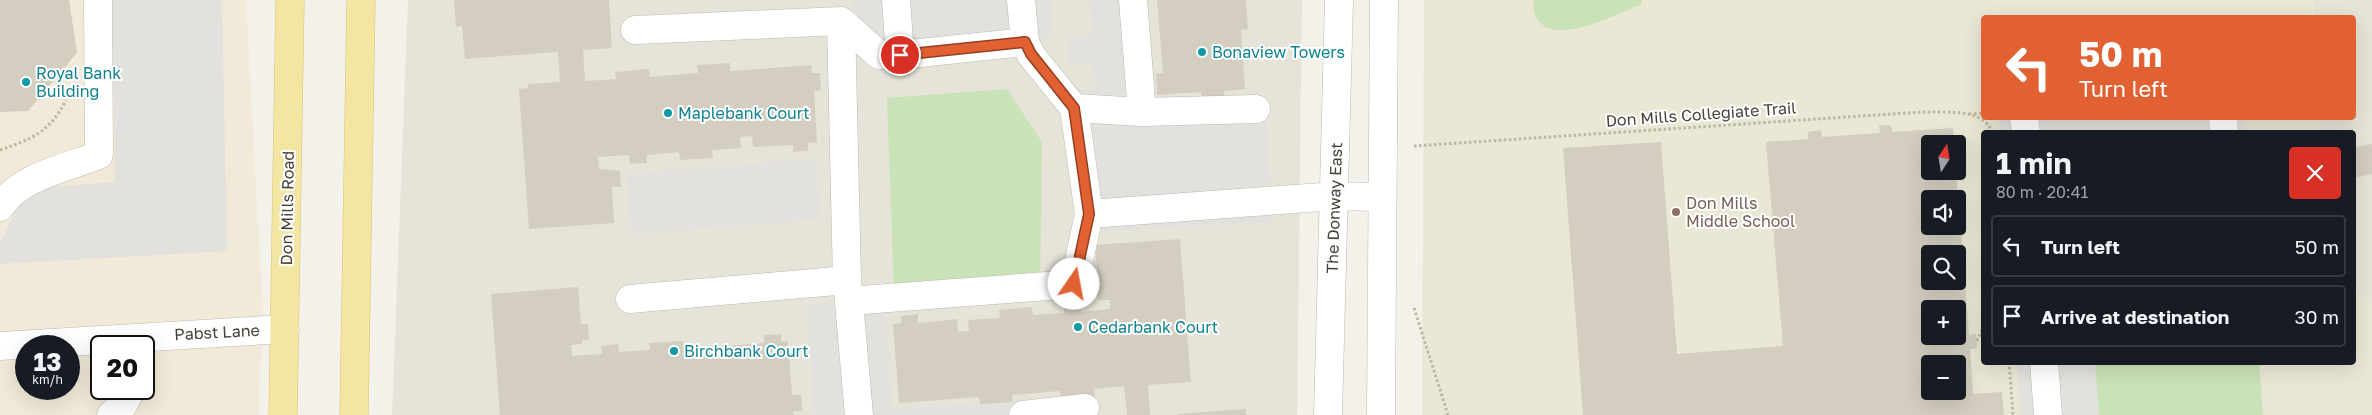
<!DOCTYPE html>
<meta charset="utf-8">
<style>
:root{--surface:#171b24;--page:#242831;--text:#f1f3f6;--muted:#9ea1a6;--line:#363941}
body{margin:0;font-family:"Golos Text",sans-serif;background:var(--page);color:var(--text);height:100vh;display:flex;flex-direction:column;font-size:19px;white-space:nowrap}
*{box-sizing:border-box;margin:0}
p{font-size:16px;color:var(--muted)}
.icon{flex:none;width:28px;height:28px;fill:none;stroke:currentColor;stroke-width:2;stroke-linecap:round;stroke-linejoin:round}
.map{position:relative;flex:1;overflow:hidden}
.details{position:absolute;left:1981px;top:130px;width:375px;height:235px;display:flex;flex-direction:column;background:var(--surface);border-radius:5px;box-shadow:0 5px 20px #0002}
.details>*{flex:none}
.banner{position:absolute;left:1981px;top:15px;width:375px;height:105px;border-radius:5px;box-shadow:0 5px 20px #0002;background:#e16132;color:#fff;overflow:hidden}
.needle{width:32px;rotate:12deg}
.controls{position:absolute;left:1921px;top:135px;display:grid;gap:10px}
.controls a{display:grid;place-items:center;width:45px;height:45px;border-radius:5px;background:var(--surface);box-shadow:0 5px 20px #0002;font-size:25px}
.speed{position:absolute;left:15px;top:335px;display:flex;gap:10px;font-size:25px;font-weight:700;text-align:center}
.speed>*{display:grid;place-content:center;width:65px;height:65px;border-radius:50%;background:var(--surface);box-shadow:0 5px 20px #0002;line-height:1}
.speed small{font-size:12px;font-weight:400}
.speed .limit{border:2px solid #111;border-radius:8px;background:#fff;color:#111}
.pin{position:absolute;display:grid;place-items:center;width:42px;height:42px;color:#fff;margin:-21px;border:2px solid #fff;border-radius:50%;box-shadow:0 1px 5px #0007}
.me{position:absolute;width:55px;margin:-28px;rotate:12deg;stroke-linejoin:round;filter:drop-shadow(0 0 4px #0008)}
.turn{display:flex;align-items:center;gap:18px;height:105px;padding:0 15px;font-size:22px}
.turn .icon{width:65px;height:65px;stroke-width:2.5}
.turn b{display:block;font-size:35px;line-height:42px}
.round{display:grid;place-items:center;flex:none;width:52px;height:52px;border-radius:5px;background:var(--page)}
.head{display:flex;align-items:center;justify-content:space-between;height:85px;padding:0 15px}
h1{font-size:30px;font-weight:700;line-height:38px}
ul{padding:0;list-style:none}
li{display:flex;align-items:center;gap:15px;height:62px;margin:0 10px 8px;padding:0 5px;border:2px solid var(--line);border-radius:5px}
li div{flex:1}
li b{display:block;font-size:19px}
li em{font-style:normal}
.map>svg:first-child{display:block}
.residential{fill:#e6e4d8}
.commercial{fill:#f2ead8;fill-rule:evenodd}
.education{fill:#eae7d5;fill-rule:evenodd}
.green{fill:#cae2b7}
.parking{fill:#e2e1de}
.building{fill:#d3cec0;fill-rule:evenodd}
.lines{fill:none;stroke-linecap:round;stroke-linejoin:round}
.minor-casing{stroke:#bdbaad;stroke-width:29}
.major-casing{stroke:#d6c574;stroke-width:29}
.path{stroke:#beb7a0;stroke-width:3;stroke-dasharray:2.5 2.5;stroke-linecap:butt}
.minor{stroke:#fff;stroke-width:28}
.major{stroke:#f3e6a3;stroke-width:28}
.route-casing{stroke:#923f20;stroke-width:12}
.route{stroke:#e16132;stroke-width:9}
.culture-dot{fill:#0f9aa8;stroke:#fff;stroke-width:2}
.education-dot{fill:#8d6e63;stroke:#fff;stroke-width:2}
.labels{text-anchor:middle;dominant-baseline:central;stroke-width:4;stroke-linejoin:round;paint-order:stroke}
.culture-label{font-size:16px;fill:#0d838f;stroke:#fff;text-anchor:start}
.street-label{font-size:16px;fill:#464239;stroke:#fff}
.education-label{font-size:16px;fill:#785e54;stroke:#fff;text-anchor:start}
</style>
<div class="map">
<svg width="2372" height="415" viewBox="0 0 2372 415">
<rect width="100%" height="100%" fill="#f3f1ea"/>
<path class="residential" d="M408,0h894l-5,415h-905z
M2313,0h59v306l-18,-21v-153h-35l-1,-14h36v-100l-40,-1z"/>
<path class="commercial" d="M0,0h246l17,317 -5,98h-258zM26,346h43v43h-43zM101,346h43v43h-43z"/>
<path class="education" d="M1424,0h889l1,17 -330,1v100h334l1,14h-335v230h370v-77l18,21v109h-950zM1930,144h28v27h-28zM1930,199h28v27h-28zM1930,254h28v27h-28zM1930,309h28v27h-28zM1930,364h28v27h-28z"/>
<path class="green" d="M1533,0h108l1,4c-28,11 -109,55 -109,-4z
M1007,89l35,53 -2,148 -146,1 -7,-193z
M2095,363h164l4,52h-164z"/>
<path class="parking" d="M111,0h111l5,251 -227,13v-20l25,-55 89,-7 1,-40z
M852,0h199l1,38 -198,9z
M1090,0h51l7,127 118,-7 6,102 -196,11 -8,-142 27,-2 -2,-26 -24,1 -2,-26 25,-2z
M1999,118h244l1,14h-244z
M816,159l5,60 -190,15 -5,-60z
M885,300l7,108 203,-12 2,19h-283l-7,-110z
M2017,363h78l4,52h-78z"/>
<path class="building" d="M0,0h69l8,53 -49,58 -28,1z
M454,0h155l3,48 -29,2 2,31 31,-2 -1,-7 34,-3 1,8 48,-4 -1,-8 33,-2v8l81,-6 1,8h8l1,17 -7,1 3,51 -9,1v8l-15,1v-7l-40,2 -1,-11 -12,1 1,11 -29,2 1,8 -33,2 -1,-8 -32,3v8l-17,1 -1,-9 -31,2 1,12 21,2 1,16h-9l2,36 -85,6 -10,-140 9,-1v-4l32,-2 -2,-30 -93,7 -3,-33 -6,1z
M1157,0h89l2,29 -7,1 4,59 -21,2v7l-22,2 -1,-8 -44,3 -1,-21 7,-1z
M1891,125l1,7 61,-4 1,16h-24v27h26l2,28h-28v27h28l1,-21 10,130 7,-1 1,14 -7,1 3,45 29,-2 2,23h-421l-20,-267 98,-6 16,212 106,-8 -17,-204 42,-3v-7l13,-2 1,7 58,-4 -1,-7zM1930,254h28v27h-28zM1930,309h28v27h-28zM1930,364h28v27h-28z
M2372,144v30l-18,4v-30z
M1180,239l11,143 -43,3 2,30h-23l-3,-29 -30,3 1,8 -34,2 -1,-8 -48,4 1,7 -33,2 -1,-7 -80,6 -6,-79 8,-1v-7l17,-2v9l39,-4 1,13 11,-1 -1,-11 32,-2 -1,-8 33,-3 1,8 31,-2v-8l16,-1 1,8 29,-3v-9h-11l-1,-4h-8l-1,-16h9l-3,-35z
M578,287l3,37h7l1,16h-7v4l-11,1 1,11 30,-2 -1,-8 17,-2 1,8 31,-2 -1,-7 34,-2 1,7 30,-2 1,12 11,-1v-11l38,-3v-8l17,-1v8l7,-1 4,54 9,-1 1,17h-9l1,4h-294l-9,-121z
M1246,409v6h-68v-1z"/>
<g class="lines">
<defs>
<path id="minor" d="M896,0l4,55
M1021,0l4,42 6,13 43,53 68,4 114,-3
M1133,0l9,112
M635,30l206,-9
M1074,108l15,106 246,-18 47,1
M2024,118l2,14
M2223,118l1,14
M0,207c20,-31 66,-39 99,-52l-1,-155
M630,299l217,-19
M849,301l225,-17 15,-70
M0,346l285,-17
M2044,362l4,53
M111,415l12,-10 9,-16
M859,415l-12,-135 -6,-259 38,34h21l125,-13
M1023,415l62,-7
M1328,415l11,-415
M1381,415l3,-415"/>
<path id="major" d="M283,415l7,-415
M354,415l7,-415"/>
</defs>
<use href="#minor" class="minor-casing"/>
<use href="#major" class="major-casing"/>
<path class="path" d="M1969,114l15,-1
M1414,146l508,-34c21,1 61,-5 70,20
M0,150c32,-11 50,-18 66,-50
M1414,308l34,107
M1977,341l7,-16
M2009,362l4,53"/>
<use href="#minor" class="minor"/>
<use href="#major" class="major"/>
</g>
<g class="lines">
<defs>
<path id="route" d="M900,55l125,-13 6,12 43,54 15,106 -15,70"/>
</defs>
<use href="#route" class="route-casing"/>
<use href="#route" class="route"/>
</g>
<g class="culture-dot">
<circle cx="1202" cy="52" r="5"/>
<circle cx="26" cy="82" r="5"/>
<circle cx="668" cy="113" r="5"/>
<circle cx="1078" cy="327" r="5"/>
<circle cx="674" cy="351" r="5"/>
</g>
<circle class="education-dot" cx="1676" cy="212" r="5"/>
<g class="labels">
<g class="culture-label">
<text x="1212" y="52">Bonaview Towers</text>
<text x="36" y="73">Royal Bank<tspan x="36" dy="18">Building</tspan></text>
<text x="678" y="113">Maplebank Court</text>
<text x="1088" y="327">Cedarbank Court</text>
<text x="684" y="351">Birchbank Court</text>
</g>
<g class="street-label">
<text transform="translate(1701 114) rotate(-4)">Don Mills Collegiate Trail</text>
<text transform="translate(287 208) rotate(-89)">Don Mills Road</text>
<text transform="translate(1334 208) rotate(-88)">The Donway East</text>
<text transform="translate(217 332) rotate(-3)">Pabst Lane</text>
</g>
<g class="education-label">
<text x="1686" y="203">Don Mills<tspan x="1686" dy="18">Middle School</tspan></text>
</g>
</g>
</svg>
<div class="controls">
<a><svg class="needle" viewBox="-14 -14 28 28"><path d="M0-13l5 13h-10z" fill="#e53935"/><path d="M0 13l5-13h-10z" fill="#9ea1a6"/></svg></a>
<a><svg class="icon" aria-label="sound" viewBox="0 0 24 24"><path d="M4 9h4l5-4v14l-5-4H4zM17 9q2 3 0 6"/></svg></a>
<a><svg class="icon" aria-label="search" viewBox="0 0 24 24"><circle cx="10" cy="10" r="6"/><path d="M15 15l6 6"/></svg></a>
<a>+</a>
<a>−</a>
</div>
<div class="speed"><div>13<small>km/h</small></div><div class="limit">20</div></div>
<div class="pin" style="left:900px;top:55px;background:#d93025"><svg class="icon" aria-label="arrive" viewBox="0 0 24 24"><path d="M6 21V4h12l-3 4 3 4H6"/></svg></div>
<svg class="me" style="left:1074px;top:284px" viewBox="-20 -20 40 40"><circle r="19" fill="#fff"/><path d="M0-13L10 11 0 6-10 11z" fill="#e16132"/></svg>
<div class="banner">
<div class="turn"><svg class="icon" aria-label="left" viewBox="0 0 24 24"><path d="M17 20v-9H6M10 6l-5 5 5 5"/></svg><div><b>50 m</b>Turn left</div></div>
</div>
<section class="details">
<div class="head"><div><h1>1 min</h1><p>80 m · 20:41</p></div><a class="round" style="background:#d93025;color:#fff"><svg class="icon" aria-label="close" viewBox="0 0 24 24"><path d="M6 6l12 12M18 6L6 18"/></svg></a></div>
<ul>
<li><svg class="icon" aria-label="left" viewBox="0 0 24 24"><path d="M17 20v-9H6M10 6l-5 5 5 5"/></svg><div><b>Turn left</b></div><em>50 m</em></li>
<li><svg class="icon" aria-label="arrive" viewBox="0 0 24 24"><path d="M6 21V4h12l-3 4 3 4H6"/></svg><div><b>Arrive at destination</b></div><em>30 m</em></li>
</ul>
</section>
</div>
